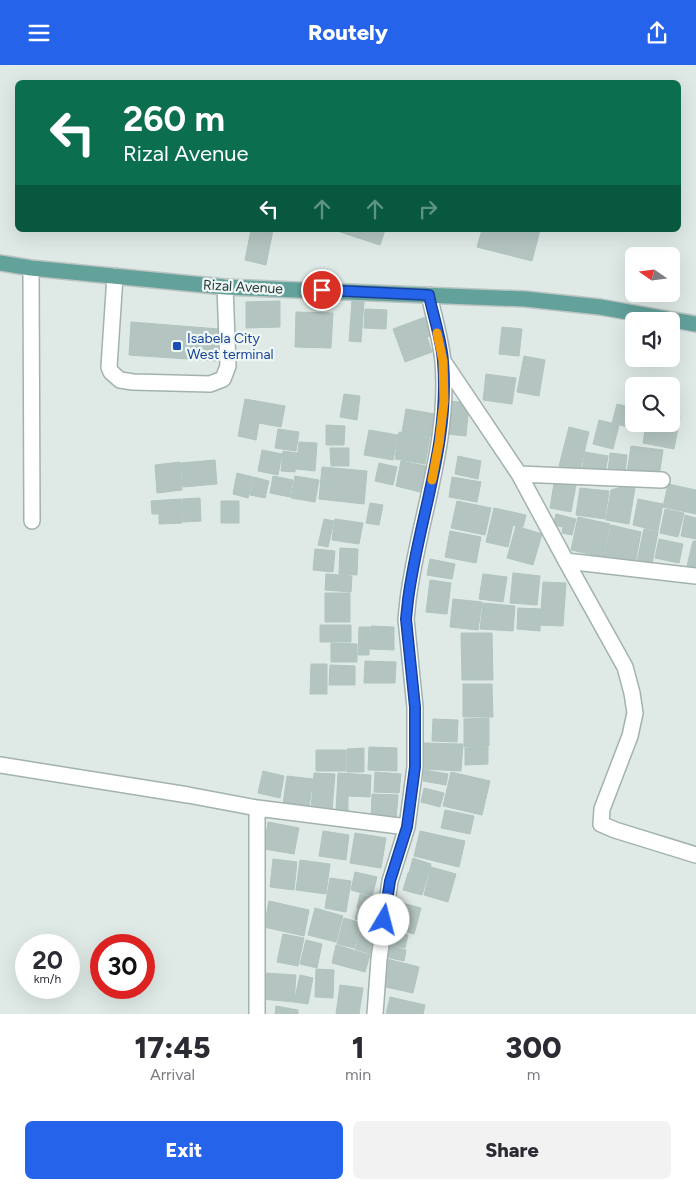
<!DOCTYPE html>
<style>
:root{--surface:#fff;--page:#f2f2f3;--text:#2b2b33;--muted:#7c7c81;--accent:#2563eb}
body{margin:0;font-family:Figtree,sans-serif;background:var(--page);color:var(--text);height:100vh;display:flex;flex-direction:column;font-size:19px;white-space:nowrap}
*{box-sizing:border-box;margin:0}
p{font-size:16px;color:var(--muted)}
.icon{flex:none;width:28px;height:28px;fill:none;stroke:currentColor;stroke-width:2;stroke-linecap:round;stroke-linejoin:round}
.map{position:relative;height:949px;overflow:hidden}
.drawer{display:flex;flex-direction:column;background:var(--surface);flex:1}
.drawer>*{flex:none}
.banner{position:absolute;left:15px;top:15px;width:666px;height:152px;border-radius:8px;box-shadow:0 5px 20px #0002;background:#0b6e4f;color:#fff;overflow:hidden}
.needle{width:32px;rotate:284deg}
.buttons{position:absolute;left:625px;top:182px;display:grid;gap:10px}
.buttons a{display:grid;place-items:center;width:55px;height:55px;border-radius:8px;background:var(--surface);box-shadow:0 5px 20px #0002;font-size:25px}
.speed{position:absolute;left:15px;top:869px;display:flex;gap:10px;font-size:25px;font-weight:700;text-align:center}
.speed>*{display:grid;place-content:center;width:65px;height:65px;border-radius:50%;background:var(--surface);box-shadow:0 5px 20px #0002;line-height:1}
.speed small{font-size:12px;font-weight:400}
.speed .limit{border:8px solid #d22;background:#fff;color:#111}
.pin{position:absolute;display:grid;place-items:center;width:42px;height:42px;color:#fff;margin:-21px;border:2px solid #fff;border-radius:50%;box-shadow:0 1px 5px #0007}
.me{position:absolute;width:55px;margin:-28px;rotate:8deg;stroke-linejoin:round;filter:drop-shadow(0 0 4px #0008)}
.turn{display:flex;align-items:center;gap:18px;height:105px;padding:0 25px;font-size:22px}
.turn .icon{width:65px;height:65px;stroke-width:2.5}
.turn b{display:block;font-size:35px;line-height:42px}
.lanes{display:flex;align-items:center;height:48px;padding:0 25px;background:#0003;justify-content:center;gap:25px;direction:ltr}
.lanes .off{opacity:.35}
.eta{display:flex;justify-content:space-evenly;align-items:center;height:85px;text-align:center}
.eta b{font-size:30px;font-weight:800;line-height:35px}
.button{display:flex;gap:10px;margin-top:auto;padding:10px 25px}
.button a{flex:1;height:58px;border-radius:8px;background:var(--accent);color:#fff;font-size:20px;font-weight:800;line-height:58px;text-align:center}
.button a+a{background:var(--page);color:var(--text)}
header{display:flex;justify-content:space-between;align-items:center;height:65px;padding:0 25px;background:var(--accent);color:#fff;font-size:22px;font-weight:800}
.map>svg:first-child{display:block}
.building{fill:#b4c5c1;stroke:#b1c4bf}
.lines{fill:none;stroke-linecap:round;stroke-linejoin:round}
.minor-casing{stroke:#a2b2af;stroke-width:18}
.major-casing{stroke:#bcc4c3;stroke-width:18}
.minor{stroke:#fff;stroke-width:15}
.major{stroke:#63a19b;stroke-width:15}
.route-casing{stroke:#184099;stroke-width:12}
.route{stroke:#2563eb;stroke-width:9}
.slow{stroke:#f59e0b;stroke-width:9}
.transit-dot{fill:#1a4fb4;stroke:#eff7f4;stroke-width:2}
.labels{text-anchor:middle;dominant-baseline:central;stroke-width:4.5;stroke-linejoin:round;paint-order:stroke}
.street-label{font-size:14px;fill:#203a38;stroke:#eff7f4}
.transit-label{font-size:14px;fill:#164399;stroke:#eff7f4;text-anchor:start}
</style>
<header><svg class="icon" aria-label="menu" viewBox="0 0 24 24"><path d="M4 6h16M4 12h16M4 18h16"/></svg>Routely<svg class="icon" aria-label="share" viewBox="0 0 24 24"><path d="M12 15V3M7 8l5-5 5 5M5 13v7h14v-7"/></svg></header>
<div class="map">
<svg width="696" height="949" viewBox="0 0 696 949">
<rect width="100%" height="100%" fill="#dfeae7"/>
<path class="building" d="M251,165h22l-7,35 -21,-5z
M337,165h48l-5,15 -43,-14z
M482,165h58l-8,31 -55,-14z
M280,236v26l-34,1v-26z
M352,236h12l-3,41 -12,-1z
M365,244l22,1 -1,19 -22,-1z
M296,247l37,1 -2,35 -36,-1z
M428,251l6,19 -7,2 5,15 -27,10 -12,-33z
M131,257l88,7 -3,32 -87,-6z
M502,262l20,2 -3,27 -20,-2z
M524,291l21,4 -6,36 -22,-4z
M486,309l30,4 -4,26 -29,-4z
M344,329l16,2 -3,24 -17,-3z
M245,334l40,7 -4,21 -22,-4 -3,17 -18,-4z
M450,336l19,2 -3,33 -19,-2z
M617,339l16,4 -5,19 -16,-4z
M406,344l29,5 -4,23 -29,-5z
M671,350l9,2 -6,32 -31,-6 3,-19h25z
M599,355l20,5 -6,24 -20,-5z
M326,360l19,1 -1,19h-18z
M569,362l20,5 -9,39 -21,-5z
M278,364l21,3 -3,19 -21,-3z
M369,365l29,5 -5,25 -29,-5z
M399,367l31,6 -5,26 -30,-5z
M299,377l18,1 -2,28 -19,-2z
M631,381l32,4 -4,27 -32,-4z
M330,383h19v18h-18z
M262,385l20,4 -4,21 -20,-4z
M283,386l14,2 -2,19 -14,-1z
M585,387l23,4 -3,18 -23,-3z
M610,388l17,2 -2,18 -17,-1z
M458,391l23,5 -3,18 -23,-5z
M215,395l2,24 -34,3 -2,-24z
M401,396l25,5 -6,26 -24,-6z
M180,397l2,28 -25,3 -2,-28z
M379,398l18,4 -4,18 -18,-4z
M322,402l45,4 -3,33 -45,-5z
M237,408l16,4 -5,21 -15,-4z
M273,411l20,4 -3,17 -20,-4z
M295,411l24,4 -4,22 -24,-4z
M254,412l15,4 -4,17 -15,-3z
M452,412l29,5 -4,20 -28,-5z
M555,412l22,3 -6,32 -21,-4z
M668,419l28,6v24l-33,-7z
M625,421l10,2 -6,36 -23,-4 5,-30z
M580,423l29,3 -4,28 -29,-4z
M200,433l1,23 -18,1 -1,-23z
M181,434l1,24 -23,1v-10h-7l-1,-13z
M638,434l25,5 -5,27 -25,-6z
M221,436h18v22h-18z
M457,436l34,7 -6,27 -34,-7z
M370,438l13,2 -4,20 -13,-2z
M494,443l32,7 -3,12 -10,-2 -5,22 -22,-5z
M665,444l19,4 -6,24 -18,-4z
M556,449l20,5 -4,16 -10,-2 1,-6 -10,-2z
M685,450l11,3v21l-15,-3z
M578,452l32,7 -7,33 -32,-7z
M324,454l10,2 -6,26 -10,-2z
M335,454l28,4 -4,21 -27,-4z
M611,460l30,7 -6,32 -31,-7z
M516,461l26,8 -9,31 -26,-7z
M644,464l14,3 -6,32 -15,-3z
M450,466l31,6 -5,26 -31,-6z
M659,474l24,5 -4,19 -24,-5z
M693,476h3v26l-9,-1z
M340,483l18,1 -1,26 -18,-1z
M315,484l20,2 -2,21 -20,-2z
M430,494l25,5 -3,15 -25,-4z
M513,508l27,3 -3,29 -27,-2z
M326,509l26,2 -1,16 -26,-2z
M483,509l24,3 -4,25 -24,-3z
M430,515l21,3 -4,31 -21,-2z
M543,517l23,1 -3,43 -23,-1z
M325,528h25v29h-25z
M453,534l29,3 -4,28 -28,-3z
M483,538l32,3 -2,25 -33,-2z
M518,543l23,1 -1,22 -23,-2z
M320,560h31v17h-31z
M371,561l23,1v23l-24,-1z
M359,562h11l-1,28h-11z
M461,568h31l1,47h-31z
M331,578l26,1v18h-26z
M365,596l31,1 -1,21h-31z
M311,599h16v30h-17z
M330,600l25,1v19h-26z
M463,619h29l1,33h-30z
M489,653v28l-25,1v-28z
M433,654l25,1 -1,22 -25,-1z
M424,678l39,1 -2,27 -38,-2z
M369,682l28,1v23l-29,-1z
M488,682v17l-23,1v-17z
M364,683v24h-17v-23z
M316,685h30v21h-30z
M424,705l24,4 -2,11 -23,-4z
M263,706l21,5 -4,22 -22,-5z
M375,707l26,2 -2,19 -25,-1z
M451,707l39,9 -8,34 -39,-9z
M314,708l21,1 -3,36 -21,-1z
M338,708l33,2 -1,22 -22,-1v15h-12z
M287,711l26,3 -4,28 -26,-3z
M424,723l20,5 -4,14 -19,-5z
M372,729l26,1 -2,25 -25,-1z
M445,745l29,6 -4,18 -29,-6z
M268,757l31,6 -5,26 -30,-5z
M323,766l26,4 -3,25 -27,-4z
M420,766l45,10 -6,26 -45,-11z
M355,768l31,5 -5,30 -31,-5z
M413,793l18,6 -4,14 -18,-5z
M273,794l24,3 -3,28 -24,-3z
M300,795l30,4 -4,30 -30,-4z
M431,802l25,7 -8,28 -24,-7z
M355,807l22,5 -5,19 -21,-6z
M408,808l19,5 -5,17 -19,-5z
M330,813l21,3 -5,31 -21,-4z
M360,829l23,7 -4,14 -22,-7z
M269,836l40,9 -5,26 -40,-9z
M402,838l19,5 -7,26 -18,-5z
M315,843l28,8 -7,26 -28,-7z
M358,844l21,6 -2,10 -22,-6z
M344,853l17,5 -7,25 -17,-4z
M362,858l16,4 -7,27 -16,-5z
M391,866l17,4 -3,13 -17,-4z
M283,869l21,4 -6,28 -21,-4z
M306,875l16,4 -5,24 -17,-4z
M336,880l34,10 -5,17 -33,-9z
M389,880l17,5 -2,11 -18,-4z
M387,894l32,8 -6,26 -32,-7z
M316,904l18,1 -1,28 -18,-1z
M265,908l31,2 -2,27 -32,-3z
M300,910l13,3 -5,26 -14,-2z
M340,920l23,3 -4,26h-23z
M390,932l35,8 -2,9h-37z
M276,941l22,4v4h-23z"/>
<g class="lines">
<defs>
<path id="minor" d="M31,203l1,253
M115,211l-6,91 2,5 9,8 13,2 77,2 13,-5 5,-13 -3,-79
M443,296l76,113 47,87 59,106 7,26 3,20 -5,23 -28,73 -1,15 14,6 81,25
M519,409l143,6
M566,496l130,15
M0,700l188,30 69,13 150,19
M257,743v206
M375,949l4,-55 11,-78 17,-54 8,-60v-60l-9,-88 2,-19c10,-79 42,-157 35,-238 -2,-22 -9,-45 -14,-67"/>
<path id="major" d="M0,198l31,5 194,19 300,12 75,8 96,17"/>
</defs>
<use href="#minor" class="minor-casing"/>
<use href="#major" class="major-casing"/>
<use href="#minor" class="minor"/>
<use href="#major" class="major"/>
</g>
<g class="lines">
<defs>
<path id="route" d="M322,225l107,5c4,21 13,46 14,67 7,81 -25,159 -35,238l-2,19 9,88v60l-8,60 -17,54 -6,39"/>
</defs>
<use href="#route" class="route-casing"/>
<use href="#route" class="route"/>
<path class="slow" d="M432,415l7,-37 5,-42 -1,-40 -6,-28"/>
</g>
<rect class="transit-dot" x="172" y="276" width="10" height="10" rx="2.5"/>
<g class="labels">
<g class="street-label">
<text transform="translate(243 222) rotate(3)">Rizal Avenue</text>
</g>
<g class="transit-label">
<text x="187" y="273">Isabela City<tspan x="187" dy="16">West terminal</tspan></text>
</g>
</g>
</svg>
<div class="buttons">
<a><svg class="needle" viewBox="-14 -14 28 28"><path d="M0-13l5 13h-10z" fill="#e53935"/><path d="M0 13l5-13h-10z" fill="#7c7c81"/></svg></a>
<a><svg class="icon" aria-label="sound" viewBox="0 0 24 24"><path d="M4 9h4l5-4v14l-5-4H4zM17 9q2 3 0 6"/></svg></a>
<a><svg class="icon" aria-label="search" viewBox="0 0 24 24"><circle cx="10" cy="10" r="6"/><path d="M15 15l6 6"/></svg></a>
</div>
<div class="speed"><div>20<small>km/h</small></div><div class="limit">30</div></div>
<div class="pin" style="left:322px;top:225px;background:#d93025"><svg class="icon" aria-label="arrive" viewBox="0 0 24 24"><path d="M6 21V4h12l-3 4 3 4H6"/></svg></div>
<svg class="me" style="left:384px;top:855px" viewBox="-20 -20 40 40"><circle r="19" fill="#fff"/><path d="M0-13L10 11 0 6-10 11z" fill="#2563eb"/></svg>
<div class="banner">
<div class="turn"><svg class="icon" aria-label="left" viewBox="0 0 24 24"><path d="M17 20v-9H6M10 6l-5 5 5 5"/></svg><div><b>260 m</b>Rizal Avenue</div></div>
<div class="lanes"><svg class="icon" aria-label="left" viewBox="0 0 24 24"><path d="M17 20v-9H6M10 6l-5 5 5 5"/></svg><svg class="icon off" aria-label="ahead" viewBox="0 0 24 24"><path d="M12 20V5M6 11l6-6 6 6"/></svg><svg class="icon off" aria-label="ahead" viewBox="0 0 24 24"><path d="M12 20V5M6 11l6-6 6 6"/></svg><svg class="icon off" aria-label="right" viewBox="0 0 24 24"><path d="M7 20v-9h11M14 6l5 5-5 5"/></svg></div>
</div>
</div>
<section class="drawer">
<div class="eta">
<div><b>17:45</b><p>Arrival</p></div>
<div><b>1</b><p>min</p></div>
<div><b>300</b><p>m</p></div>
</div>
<div class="button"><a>Exit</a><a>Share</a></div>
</section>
